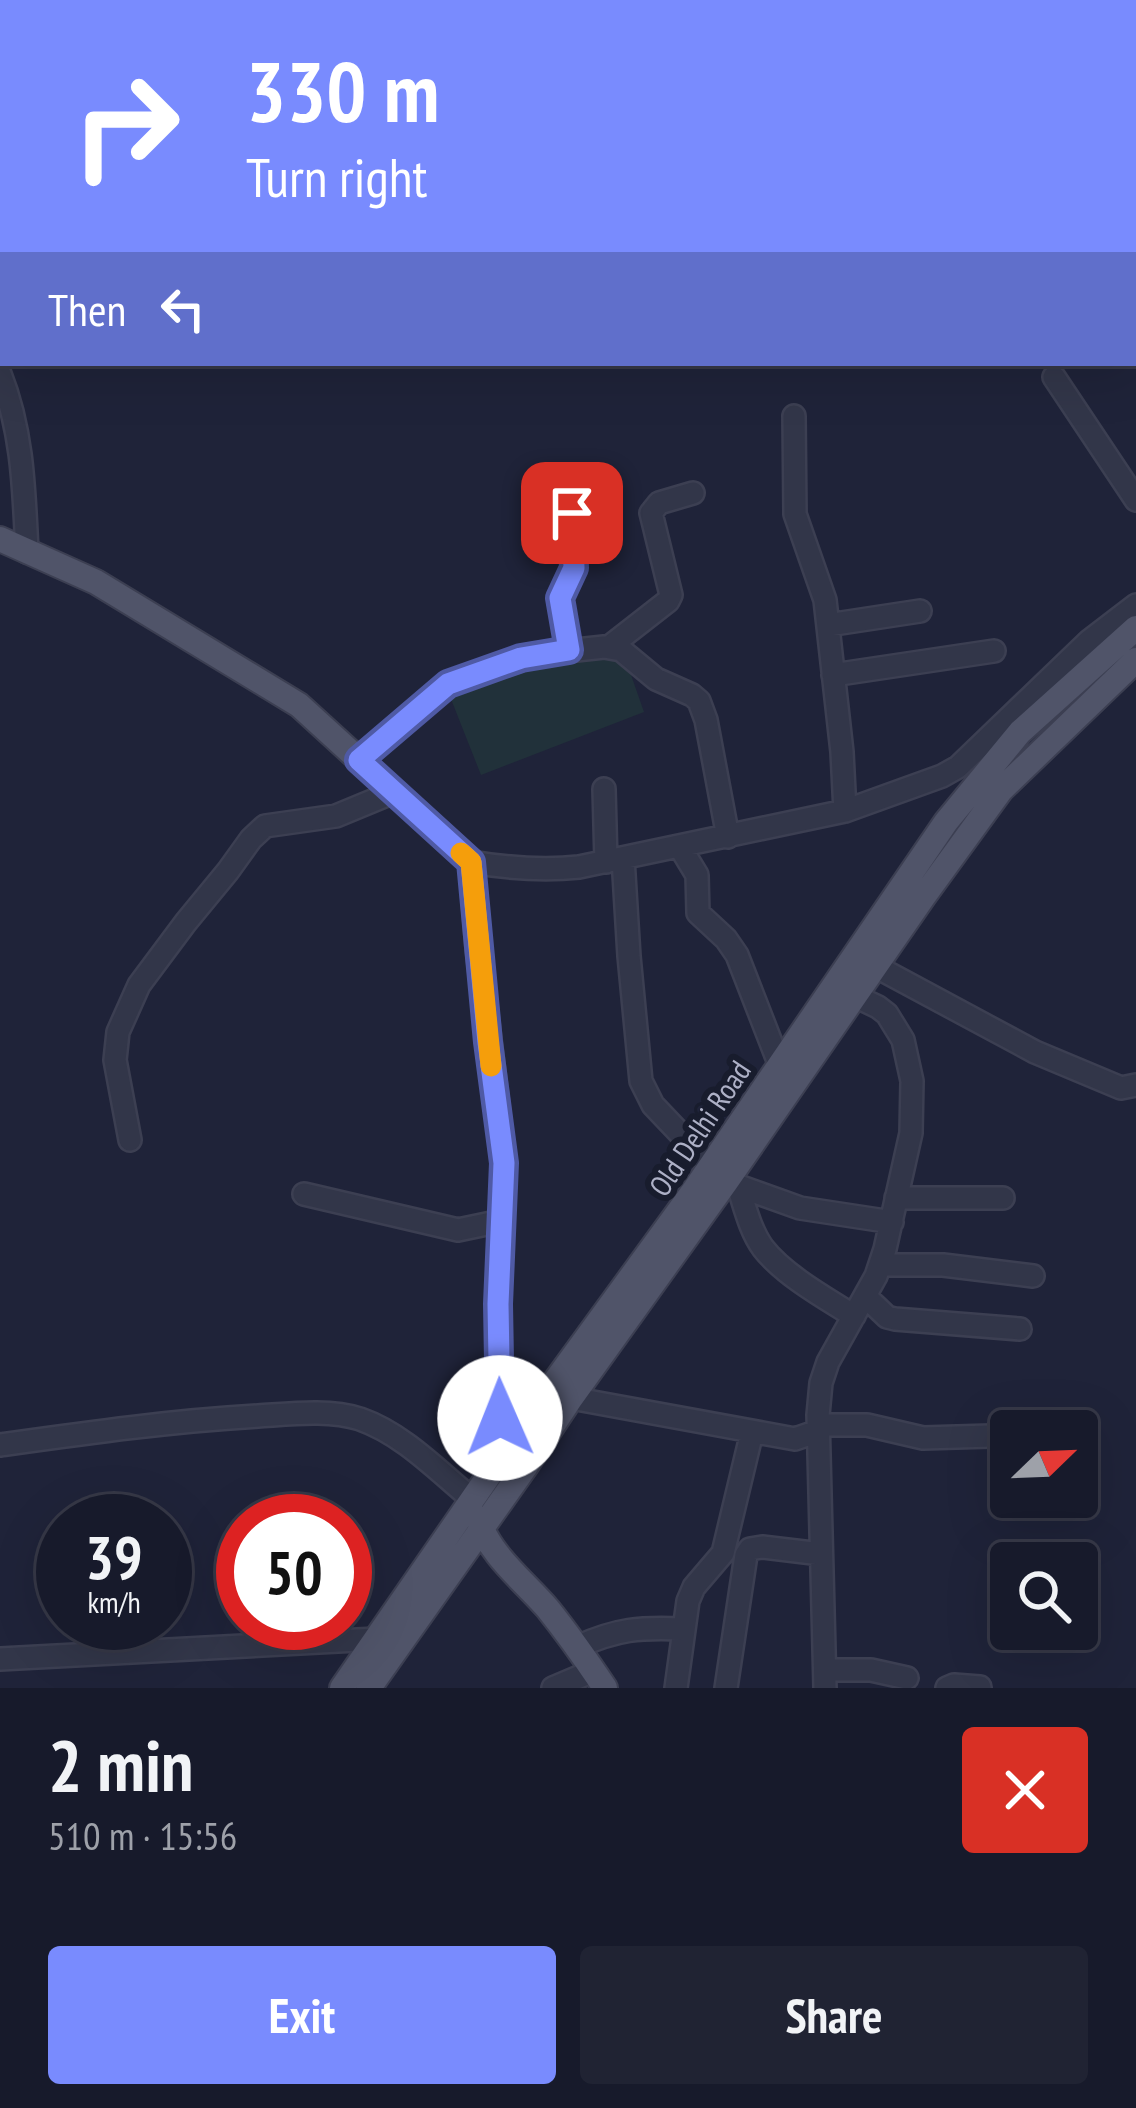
<!DOCTYPE html>
<meta charset="utf-8">
<style>
:root{--surface:#171a2b;--page:#202333;--text:#f1f3f6;--muted:#9ea1a9;--line:#363847;--accent:#798bfe}
body{margin:0;font-family:"PT Sans Narrow",sans-serif;background:var(--page);color:var(--text);height:100vh;display:flex;flex-direction:column;font-size:45px;white-space:nowrap}
*{box-sizing:border-box;margin:0}
p{font-size:39px;color:var(--muted)}
.icon{flex:none;width:66px;height:66px;fill:none;stroke:currentColor;stroke-width:2;stroke-linecap:round;stroke-linejoin:round}
.map{position:relative;height:1688px;overflow:hidden}
.sheet{display:flex;flex-direction:column;background:var(--surface);flex:1}
.sheet>*{flex:none}
.banner{position:absolute;left:0px;top:0px;width:1137px;height:366px;box-shadow:0 12px 48px #0002,0 0 0 3px var(--line);background:#798bfe;color:#fff;overflow:hidden}
.needle{width:78px;rotate:67deg}
.controls{position:absolute;left:990px;top:1410px;display:grid;gap:24px}
.controls a{display:grid;place-items:center;width:108px;height:108px;border-radius:12px;background:var(--surface);box-shadow:0 12px 48px #0002,0 0 0 3px var(--line);font-size:60px}
.speed{position:absolute;left:36px;top:1494px;display:flex;gap:24px;font-size:60px;font-weight:700;text-align:center}
.speed>*{display:grid;place-content:center;width:156px;height:156px;border-radius:50%;background:var(--surface);box-shadow:0 12px 48px #0002,0 0 0 3px var(--line);line-height:1}
.speed small{font-size:30px;font-weight:400}
.speed .limit{border:18px solid #d22;background:#fff;color:#111}
.pin{position:absolute;display:grid;place-items:center;width:102px;height:102px;color:#fff;margin:-51px;border-radius:24px;box-shadow:0 6px 18px #0006}
.me{position:absolute;width:132px;margin:-66px;rotate:359deg;stroke-linejoin:round;filter:drop-shadow(0 0 9px #0008)}
.turn{display:flex;align-items:center;gap:42px;height:252px;padding:0 48px;font-size:54px}
.turn .icon{width:156px;height:156px;stroke-width:2.5}
.turn b{display:block;font-size:84px;line-height:102px}
.then{display:flex;align-items:center;height:114px;padding:0 48px;background:#0003;gap:24px;font-size:45px}
.round{display:grid;place-items:center;flex:none;width:126px;height:126px;border-radius:12px;background:var(--page)}
.summary{display:flex;align-items:center;justify-content:space-between;height:204px;padding:0 48px}
h1{font-size:72px;font-weight:700;line-height:90px}
.action{display:flex;gap:24px;margin-top:auto;padding:24px 48px}
.action a{flex:1;height:138px;border-radius:12px;background:var(--accent);color:#fff;font-size:48px;font-weight:700;line-height:138px;text-align:center}
.action a+a{background:var(--page);color:var(--text)}
.map>svg:first-child{display:block}
.green{fill:#21313a}
.lines{fill:none;stroke-linecap:round;stroke-linejoin:round}
.minor-casing{stroke:#3c3f52;stroke-width:26}
.major-casing{stroke:#3c3f52;stroke-width:28}
.minor{stroke:#323649;stroke-width:21}
.major{stroke:#505469;stroke-width:24}
.route-casing{stroke:#4f5aa5;stroke-width:30}
.route{stroke:#798bfe;stroke-width:21}
.slow{stroke:#f59e0b;stroke-width:21}
.labels{text-anchor:middle;dominant-baseline:central;stroke-width:12;stroke-linejoin:round;paint-order:stroke}
.street-label{font-size:30px;fill:#adb0c6;stroke:#181c2d}
</style>
<div class="map">
<svg width="1136" height="1688" viewBox="0 0 1136 1688">
<rect width="100%" height="100%" fill="#1f2339"/>
<path class="green" d="M623,652l21,60 -163,63 -34,-86 43,-7 48,-20z"/>
<g class="lines">
<defs>
<path id="minor" d="M296,0l1,3
M1009,0l1,3
M1134,75l2,-1
M0,83l3,-1
M0,201l3,-1
M1134,212l2,-1
M1134,291l2,3
M0,374c23,58 24,117 27,178
M1054,377l82,123
M794,416l1,98 30,86 17,152 3,59
M828,625l92,-14
M609,647l59,-46 3,-6 -20,-82 8,-10 34,-10
M569,650l-9,-52 14,-29 -2,-56
M833,675l161,-24
M359,760l89,-76 91,-30 65,-7 17,3 35,29 36,16 7,6 7,19 22,117
M604,789l2,73
M680,847l17,28 1,38 28,26 11,16 42,108
M623,858l6,98 12,125 12,24 58,61
M471,862c36,6 71,9 108,5l266,-56 97,-35 16,-9 131,-126 47,-36
M875,966l160,86 86,36 15,-3
M130,1140l-15,-80 3,-28 21,-47 47,-63 42,-51 23,-32 14,-13 71,-10 58,-24
M733,1184l67,24 92,14
M738,1186c7,21 12,44 25,62 21,27 62,50 91,68
M304,1194l154,36 43,-9
M896,1198h107
M880,1265h63l90,11
M865,1296l22,21 8,2 125,10
M571,1398l224,41 23,-8
M818,1425h49l56,13 68,-2
M0,1445c86,-12 171,-24 258,-29 32,-2 71,-7 102,3 43,15 77,51 112,80
M577,1647c40,-18 63,-20 106,-18
M0,1659l376,-20
M825,1670h46l36,8
M553,1688l40,-17
M676,1688l12,-87 6,-14 29,-34 29,-121
M726,1688l20,-133 4,-6 12,-2 59,7
M825,1688l-7,-273 3,-32 7,-21 48,-86 9,-27 26,-116 1,-52 -9,-41 -16,-26 -9,-7 -23,-11
M947,1688l7,-3 26,2"/>
<path id="major" d="M0,539l96,43 203,123 172,157 7,86 26,216 -6,140 2,156
M478,1518c11,37 46,63 70,91 20,25 39,52 57,79
M342,1688l190,-275 163,-224 251,-367 74,-90 116,-104
M369,1688l157,-222 45,-68 155,-216 198,-286 77,-106 135,-130"/>
</defs>
<use href="#minor" class="minor-casing"/>
<use href="#major" class="major-casing"/>
<use href="#minor" class="minor"/>
<use href="#major" class="major"/>
</g>
<g class="lines">
<defs>
<path id="route" d="M500,1418l-2,-114 6,-141 -16,-121 -17,-180 -112,-102 89,-76 73,-26 48,-8 -9,-52 14,-30 -2,-55"/>
</defs>
<use href="#route" class="route-casing"/>
<use href="#route" class="route"/>
<path class="slow" d="M461,853l10,9 20,204"/>
</g>
<g class="labels">
<g class="street-label">
<text transform="translate(699 1128) rotate(-56)">Old Delhi Road</text>
</g>
</g>
</svg>
<div class="controls">
<a><svg class="needle" viewBox="-14 -14 28 28"><path d="M0-13l5 13h-10z" fill="#e53935"/><path d="M0 13l5-13h-10z" fill="#9ea1a9"/></svg></a>
<a><svg class="icon" aria-label="search" viewBox="0 0 24 24"><circle cx="10" cy="10" r="6"/><path d="M15 15l6 6"/></svg></a>
</div>
<div class="speed"><div>39<small>km/h</small></div><div class="limit">50</div></div>
<div class="pin" style="left:572px;top:513px;background:#d93025"><svg class="icon" aria-label="arrive" viewBox="0 0 24 24"><path d="M6 21V4h12l-3 4 3 4H6"/></svg></div>
<svg class="me" style="left:500px;top:1418px" viewBox="-20 -20 40 40"><circle r="19" fill="#fff"/><path d="M0-13L10 11 0 6-10 11z" fill="#798bfe"/></svg>
<div class="banner">
<div class="turn"><svg class="icon" aria-label="right" viewBox="0 0 24 24"><path d="M7 20v-9h11M14 6l5 5-5 5"/></svg><div><b>330 m</b>Turn right</div></div>
<div class="then">Then<svg class="icon" aria-label="left" viewBox="0 0 24 24"><path d="M17 20v-9H6M10 6l-5 5 5 5"/></svg></div>
</div>
</div>
<section class="sheet">
<div class="summary"><div><h1>2 min</h1><p>510 m · 15:56</p></div><a class="round" style="background:#d93025;color:#fff"><svg class="icon" aria-label="close" viewBox="0 0 24 24"><path d="M6 6l12 12M18 6L6 18"/></svg></a></div>
<div class="action"><a>Exit</a><a>Share</a></div>
</section>
